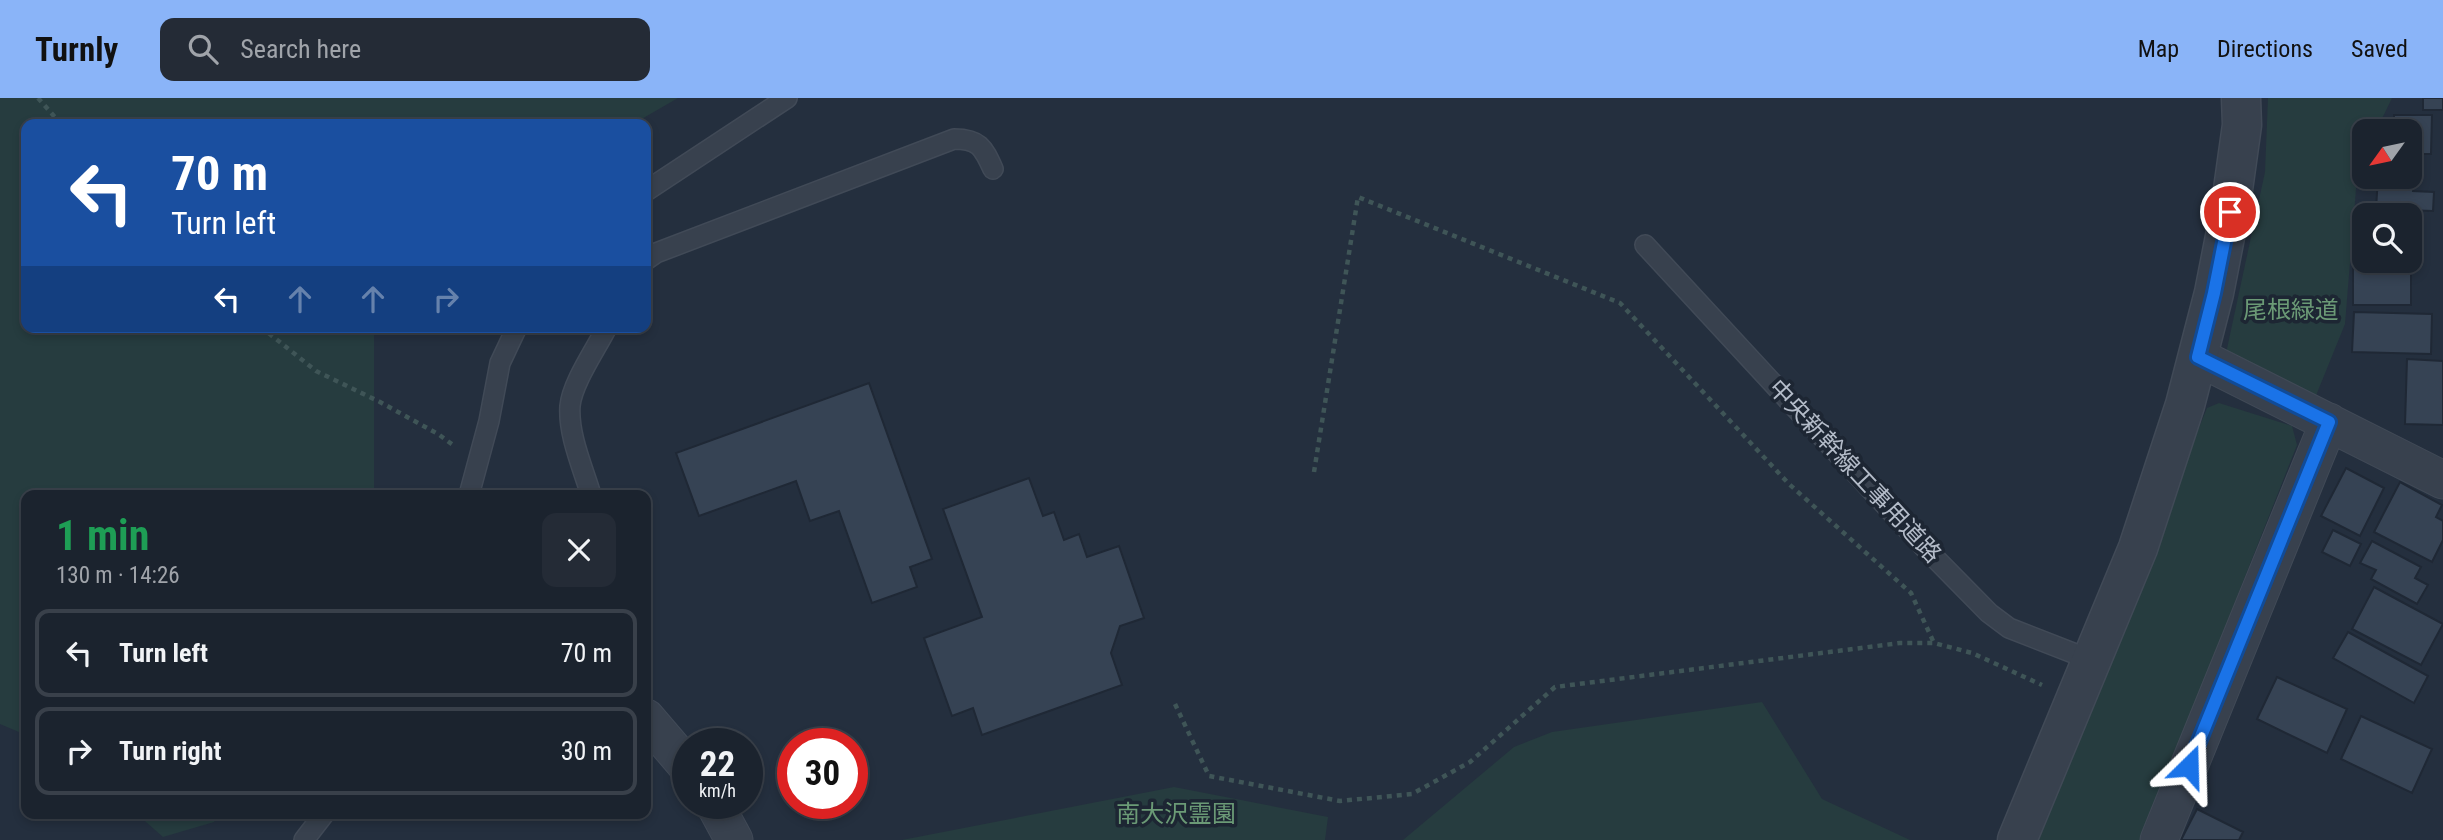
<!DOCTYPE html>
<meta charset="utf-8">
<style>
:root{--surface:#1b232e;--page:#242b36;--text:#f1f3f6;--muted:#a0a4aa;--line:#39404a;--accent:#8ab4f8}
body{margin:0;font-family:"Roboto Condensed","Noto Sans JP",sans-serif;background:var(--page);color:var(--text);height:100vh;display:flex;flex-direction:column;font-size:26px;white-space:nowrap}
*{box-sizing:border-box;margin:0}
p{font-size:23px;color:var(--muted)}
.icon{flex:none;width:38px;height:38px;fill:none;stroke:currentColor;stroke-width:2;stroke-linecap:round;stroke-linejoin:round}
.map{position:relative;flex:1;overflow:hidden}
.sheet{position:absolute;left:21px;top:392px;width:630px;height:329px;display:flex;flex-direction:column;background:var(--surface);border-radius:14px;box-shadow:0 4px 10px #0003,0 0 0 2px var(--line)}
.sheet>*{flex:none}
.guide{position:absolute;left:21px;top:21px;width:630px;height:214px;border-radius:14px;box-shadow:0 4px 10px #0003,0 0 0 2px var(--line);background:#1a4fa0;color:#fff;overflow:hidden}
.needle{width:46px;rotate:237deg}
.fabs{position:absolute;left:2352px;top:21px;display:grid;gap:14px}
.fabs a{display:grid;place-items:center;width:70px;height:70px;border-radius:14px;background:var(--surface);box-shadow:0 4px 10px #0003,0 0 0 2px var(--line);font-size:35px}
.speed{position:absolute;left:672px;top:630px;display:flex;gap:14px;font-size:35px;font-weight:700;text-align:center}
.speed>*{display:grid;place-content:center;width:91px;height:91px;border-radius:50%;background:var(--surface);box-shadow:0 4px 10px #0003,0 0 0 2px var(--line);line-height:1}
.speed small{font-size:18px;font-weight:400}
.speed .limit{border:10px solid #d22;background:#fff;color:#111}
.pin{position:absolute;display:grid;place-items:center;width:60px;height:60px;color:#fff;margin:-30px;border:4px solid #fff;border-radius:50%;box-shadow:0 2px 7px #0007}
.me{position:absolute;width:77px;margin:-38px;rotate:22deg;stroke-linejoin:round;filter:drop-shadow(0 0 5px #0008)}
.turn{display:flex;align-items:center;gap:24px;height:147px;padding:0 35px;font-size:32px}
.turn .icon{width:91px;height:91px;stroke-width:2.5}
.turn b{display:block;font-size:49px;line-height:60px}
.lanes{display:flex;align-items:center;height:66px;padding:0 35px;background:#0003;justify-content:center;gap:35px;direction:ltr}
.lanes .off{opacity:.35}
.round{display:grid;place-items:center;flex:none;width:74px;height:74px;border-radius:14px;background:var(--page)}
.headline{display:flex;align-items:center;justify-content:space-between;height:119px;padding:0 35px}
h1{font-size:42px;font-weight:700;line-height:52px;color:#1e9e55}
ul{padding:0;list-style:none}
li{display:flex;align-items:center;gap:21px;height:88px;margin:0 14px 10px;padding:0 21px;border:4px solid var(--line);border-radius:14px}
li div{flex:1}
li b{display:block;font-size:26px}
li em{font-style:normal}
header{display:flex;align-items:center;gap:42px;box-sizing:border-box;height:98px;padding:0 35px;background:var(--accent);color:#111}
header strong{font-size:33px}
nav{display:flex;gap:38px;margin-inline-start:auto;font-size:24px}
.search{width:490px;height:63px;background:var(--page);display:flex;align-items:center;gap:18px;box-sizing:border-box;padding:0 24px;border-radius:14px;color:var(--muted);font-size:26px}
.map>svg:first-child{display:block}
.green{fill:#263c3f}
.building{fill:#364354;stroke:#1f2835;stroke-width:2}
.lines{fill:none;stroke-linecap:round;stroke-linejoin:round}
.service-casing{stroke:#414a57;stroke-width:22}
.minor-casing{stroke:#414a57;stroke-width:39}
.tertiary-casing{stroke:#414a57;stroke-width:41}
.path{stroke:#3f5557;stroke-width:4.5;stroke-dasharray:5 5;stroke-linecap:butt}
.service{stroke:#38414e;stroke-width:19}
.minor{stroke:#38414e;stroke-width:37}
.tertiary{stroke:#38414e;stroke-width:38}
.route-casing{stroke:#114b97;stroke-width:18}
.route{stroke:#1a73e8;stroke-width:12}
.labels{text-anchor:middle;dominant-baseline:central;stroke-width:7;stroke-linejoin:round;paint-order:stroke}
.park-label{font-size:24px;fill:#6b9a76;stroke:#1d2633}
.street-label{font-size:24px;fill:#b4bcc9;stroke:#1d2633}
</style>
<header>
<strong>Turnly</strong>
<div class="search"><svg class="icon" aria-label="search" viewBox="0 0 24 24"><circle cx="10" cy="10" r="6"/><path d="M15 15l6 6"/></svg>Search here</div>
<nav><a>Map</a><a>Directions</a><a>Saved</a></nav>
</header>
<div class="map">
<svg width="2443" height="742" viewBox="0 0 2443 742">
<rect width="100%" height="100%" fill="#242f3e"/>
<path class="green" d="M0,0h678l-45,26h-607v203h348v168h-348v240l-26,-11z
M2268,0h124l-16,33h-12v29l-7,17 -12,147 -30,74 -90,-40 40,-186z
M2219,305l73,23 5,19 -156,395h-110l176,-432z
M1762,604l60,97 88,41h-507l111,-93 38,-15z
M1174,689l154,30 -3,23h-423z
M137,716h83l-6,8 -51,15z"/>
<path class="building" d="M2423,0h20v12h-20z
M2394,17h38l-1,39h-15v9h-6v-32h-26v-4h10z
M2414,78l-1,15 21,1 -1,19 -57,-2 2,-32z
M2410,120h2l-1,21h11v19h-12z
M2353,167h58v40h-58z
M2354,214l78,2 -1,40 -79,-2z
M2407,261l36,2v64l-38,-1z
M869,285l63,176 -22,8 7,20 -45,16 -33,-92 -29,10 -14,-40 -97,35 -23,-63z
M2346,370l38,20 -24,48 -39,-20z
M1029,380l14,38 11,-4 10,28 15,-6 8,23 32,-11 25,72 -24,8 -9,27 11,32 -140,50 -9,-27 -21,8 -28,-78 58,-21 -39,-108z
M2400,384l42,23 -6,12 7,4v19l-11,22 -58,-30z
M2333,432l28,14 -11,22 -28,-14z
M2372,443l49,26 -6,11 13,7 -11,19 -46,-25 5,-9 -16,-7z
M2374,489l69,37 -22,41 -69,-36z
M2348,534l80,44 -14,27 -81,-45z
M2277,579l70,32 -20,44 -70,-34z
M2361,618l71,33 -20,44 -71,-34z
M2197,711l46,23 -4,8h-58z"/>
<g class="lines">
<defs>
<path id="service" d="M646,93l141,-93
M1645,147l280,303 64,65 20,15 82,32
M646,162l10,-7 298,-114c25,0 29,8 39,30
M469,397l20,-74 11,-58 17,-36
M591,397c-8,-27 -23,-60 -21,-89 2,-23 26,-57 37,-79
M304,742l20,-26"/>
<path id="minor" d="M2198,259l245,123
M646,620l42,49
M714,705l20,37
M2159,742l170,-418"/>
<path id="tertiary" d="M2017,742l121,-292 47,-143 29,-112 16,-82 12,-86 -1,-27"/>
</defs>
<use href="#service" class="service-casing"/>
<use href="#minor" class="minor-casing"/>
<use href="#tertiary" class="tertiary-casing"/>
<path class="path" d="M38,0l23,26
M261,229l55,44 64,31 58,32 15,11
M1314,374l44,-275 262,106 169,181 122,109 23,50
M1175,606l34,72 131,25 72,-7 58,-32 85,-75 345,-44h34l38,10 70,32"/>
<use href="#service" class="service"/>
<use href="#minor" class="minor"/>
<use href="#tertiary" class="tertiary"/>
</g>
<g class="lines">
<defs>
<path id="route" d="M2189,668l140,-344 -131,-65 16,-64 16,-81"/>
</defs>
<use href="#route" class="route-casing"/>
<use href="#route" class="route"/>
</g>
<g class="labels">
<g class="park-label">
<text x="2291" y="212">尾根緑道</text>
<text x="1176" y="716">南大沢霊園</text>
</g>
<g class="street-label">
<text transform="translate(1855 373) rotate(47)">中央新幹線工事用道路</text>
</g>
</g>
</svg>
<div class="fabs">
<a><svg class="needle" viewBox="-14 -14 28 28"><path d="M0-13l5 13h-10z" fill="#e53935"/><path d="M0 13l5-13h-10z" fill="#a0a4aa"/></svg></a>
<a><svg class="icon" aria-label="search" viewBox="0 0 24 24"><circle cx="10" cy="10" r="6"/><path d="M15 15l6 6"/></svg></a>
</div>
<div class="speed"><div>22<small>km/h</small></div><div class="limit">30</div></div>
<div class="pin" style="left:2230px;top:114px;background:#d93025"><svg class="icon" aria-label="arrive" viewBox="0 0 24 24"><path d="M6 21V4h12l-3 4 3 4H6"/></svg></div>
<svg class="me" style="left:2189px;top:668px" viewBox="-20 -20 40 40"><path d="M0-17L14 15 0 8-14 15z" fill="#1a73e8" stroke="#fff" stroke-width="4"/></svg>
<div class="guide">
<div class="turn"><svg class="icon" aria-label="left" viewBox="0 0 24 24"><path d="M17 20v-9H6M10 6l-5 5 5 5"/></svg><div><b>70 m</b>Turn left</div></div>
<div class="lanes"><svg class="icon" aria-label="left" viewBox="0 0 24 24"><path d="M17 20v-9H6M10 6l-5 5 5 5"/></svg><svg class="icon off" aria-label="ahead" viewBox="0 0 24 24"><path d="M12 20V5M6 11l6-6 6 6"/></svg><svg class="icon off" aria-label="ahead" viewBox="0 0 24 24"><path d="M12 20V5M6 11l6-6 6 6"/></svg><svg class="icon off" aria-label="right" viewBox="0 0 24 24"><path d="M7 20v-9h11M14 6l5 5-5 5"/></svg></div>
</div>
<section class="sheet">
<div class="headline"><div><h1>1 min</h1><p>130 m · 14:26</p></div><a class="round"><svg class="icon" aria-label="close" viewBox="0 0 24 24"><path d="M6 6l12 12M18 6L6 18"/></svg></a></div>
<ul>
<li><svg class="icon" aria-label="left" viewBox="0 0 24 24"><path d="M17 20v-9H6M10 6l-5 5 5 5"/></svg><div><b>Turn left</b></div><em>70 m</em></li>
<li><svg class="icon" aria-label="right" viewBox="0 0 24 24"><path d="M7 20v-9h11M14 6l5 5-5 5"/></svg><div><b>Turn right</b></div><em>30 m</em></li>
</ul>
</section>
</div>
